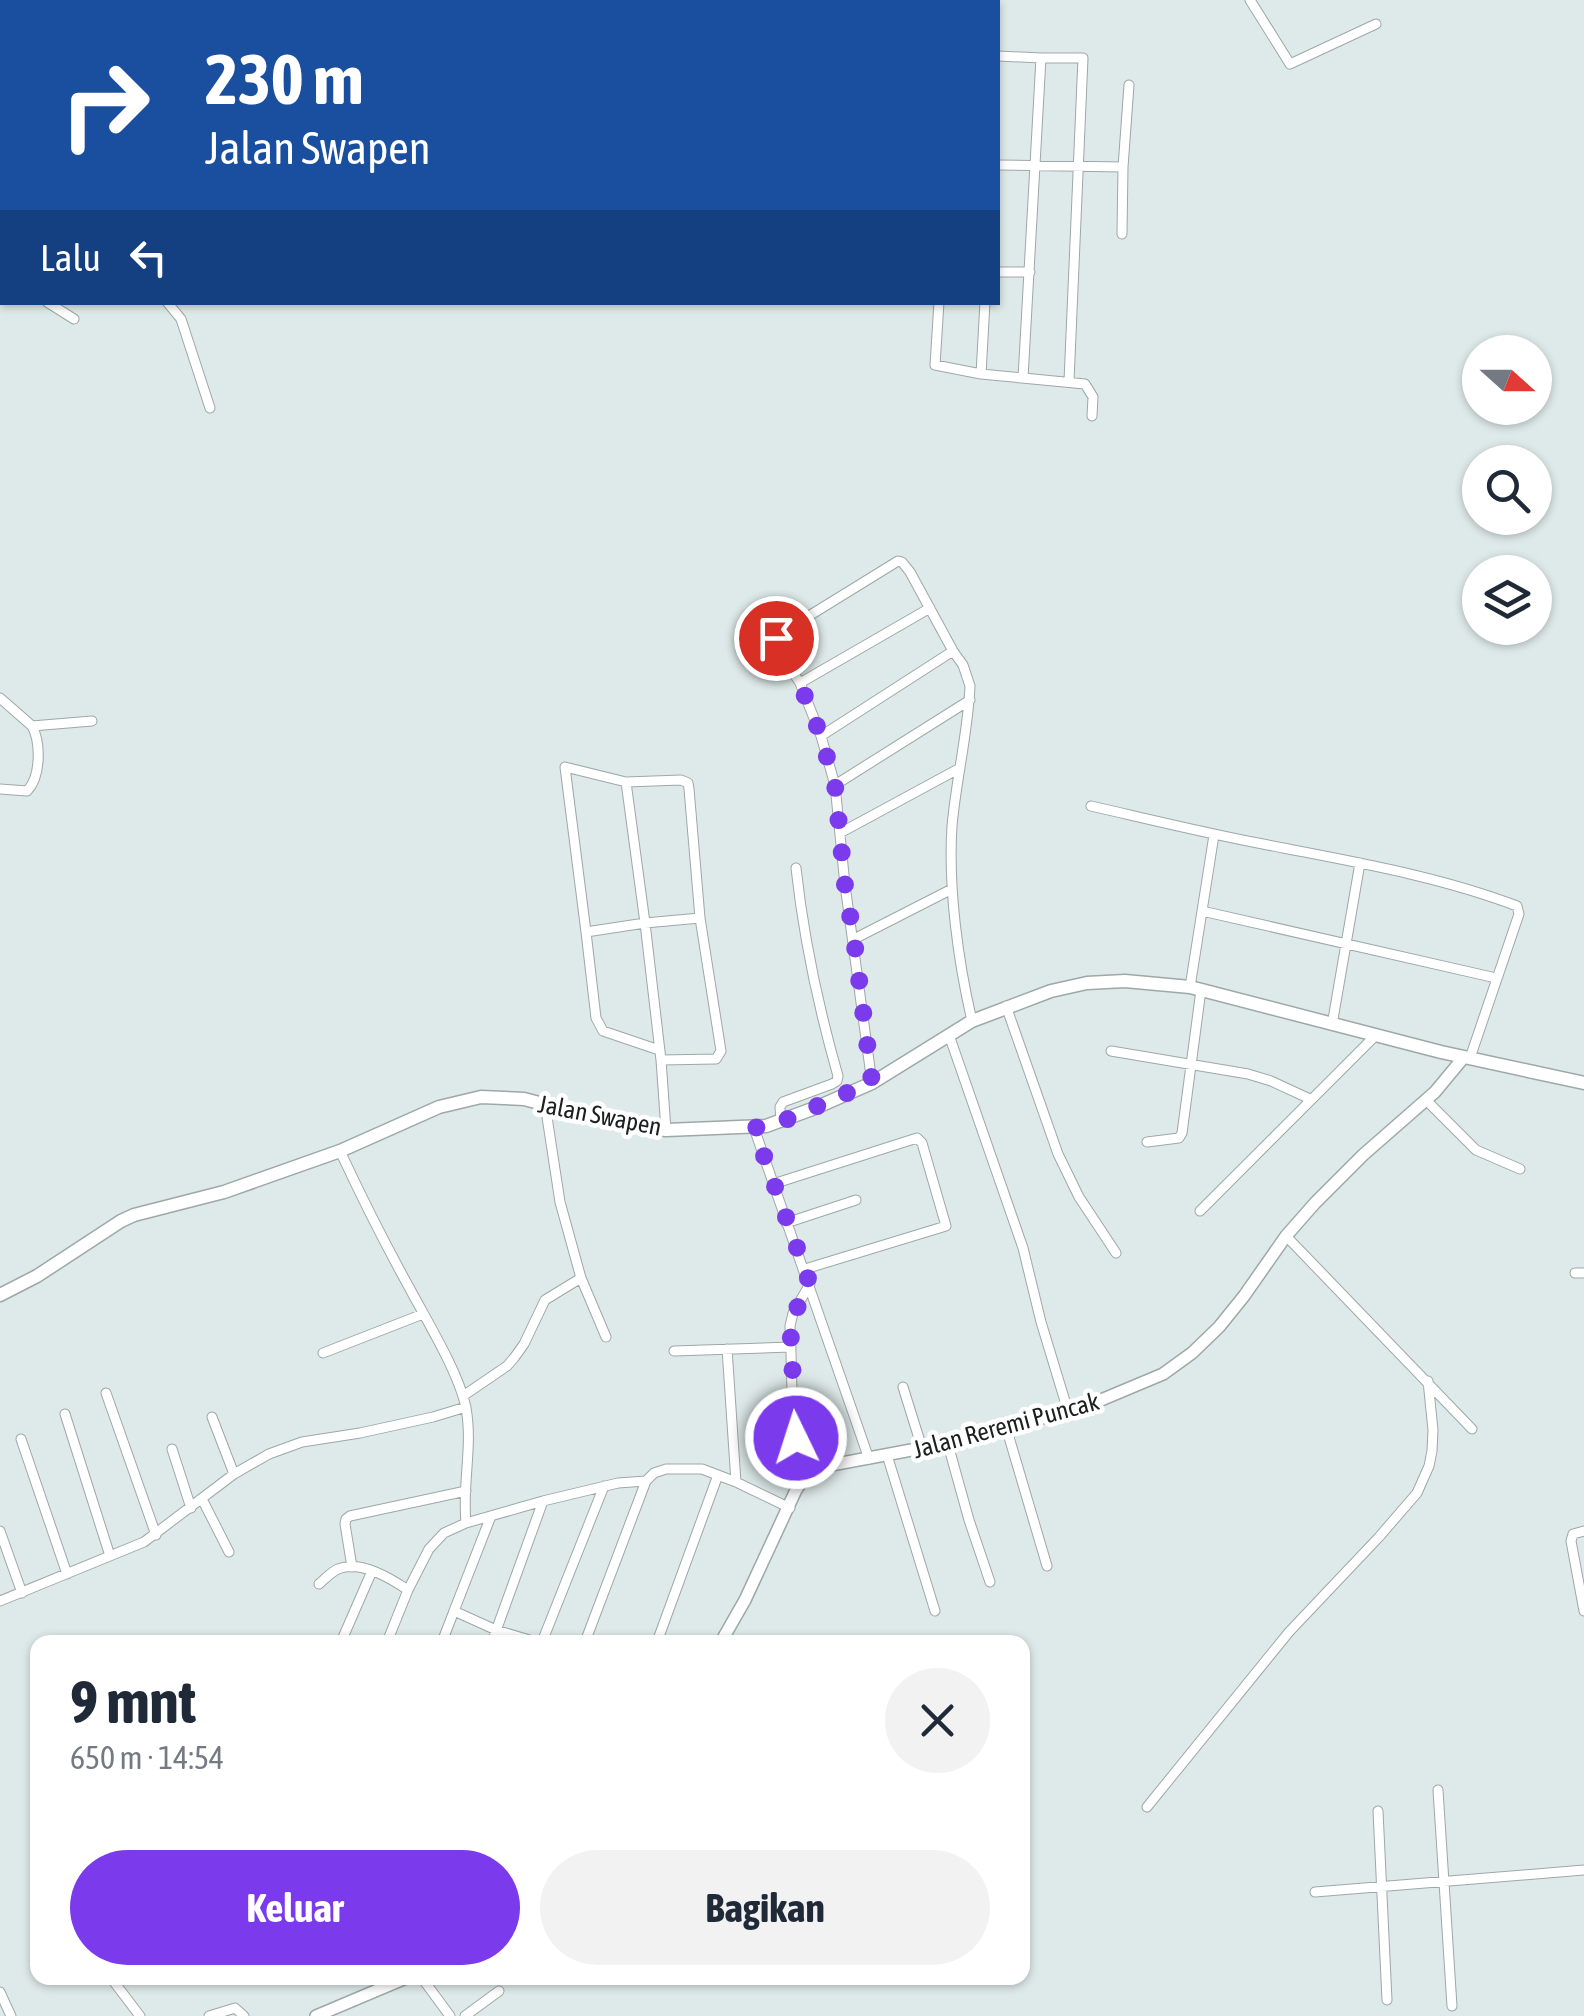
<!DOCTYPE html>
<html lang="id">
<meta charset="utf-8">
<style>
:root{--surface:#fff;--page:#f2f2f3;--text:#1f2937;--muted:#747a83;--accent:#7c3aed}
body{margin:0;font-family:"Asap Condensed",sans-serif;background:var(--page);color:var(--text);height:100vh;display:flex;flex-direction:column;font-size:38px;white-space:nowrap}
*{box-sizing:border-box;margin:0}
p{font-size:32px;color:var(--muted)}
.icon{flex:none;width:55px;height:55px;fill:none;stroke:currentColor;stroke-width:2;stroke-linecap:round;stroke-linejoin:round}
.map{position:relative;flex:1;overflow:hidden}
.details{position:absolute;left:30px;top:1635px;width:1000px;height:350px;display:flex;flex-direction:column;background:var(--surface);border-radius:20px;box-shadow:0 2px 8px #0004}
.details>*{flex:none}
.banner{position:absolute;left:0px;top:0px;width:1000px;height:305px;box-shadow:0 2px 8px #0004;background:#1a4fa0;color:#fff;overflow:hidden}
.needle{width:65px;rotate:111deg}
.fabs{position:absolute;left:1462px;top:335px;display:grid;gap:20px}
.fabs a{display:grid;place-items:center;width:90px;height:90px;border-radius:50%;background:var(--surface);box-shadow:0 2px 8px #0004;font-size:50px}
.pin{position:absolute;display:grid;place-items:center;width:85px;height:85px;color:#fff;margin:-42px;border:5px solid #fff;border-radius:50%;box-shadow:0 2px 10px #0007}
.me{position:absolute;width:110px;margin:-55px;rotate:356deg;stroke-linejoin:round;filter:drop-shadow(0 0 8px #0008)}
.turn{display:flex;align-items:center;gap:35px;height:210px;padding:0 40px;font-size:45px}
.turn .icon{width:130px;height:130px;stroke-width:2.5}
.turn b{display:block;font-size:70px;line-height:85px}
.then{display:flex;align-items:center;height:95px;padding:0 40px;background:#0003;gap:20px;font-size:38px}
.round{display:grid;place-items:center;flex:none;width:105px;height:105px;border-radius:52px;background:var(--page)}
.summary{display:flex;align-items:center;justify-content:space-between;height:170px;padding:0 40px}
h1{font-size:60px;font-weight:700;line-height:75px}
.cta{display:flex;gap:20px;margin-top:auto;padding:20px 40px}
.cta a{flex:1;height:115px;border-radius:60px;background:var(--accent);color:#fff;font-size:40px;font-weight:700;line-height:115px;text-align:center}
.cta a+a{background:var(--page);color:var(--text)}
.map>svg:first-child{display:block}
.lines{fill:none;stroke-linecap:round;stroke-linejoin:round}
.minor-casing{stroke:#9da8a7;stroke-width:11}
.tertiary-casing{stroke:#9da8a7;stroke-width:14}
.secondary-casing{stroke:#9da8a7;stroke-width:15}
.minor{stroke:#fff;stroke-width:9}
.tertiary{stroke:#fff;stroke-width:11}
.secondary{stroke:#fff;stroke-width:12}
.route{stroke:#7c3aed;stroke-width:18;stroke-dasharray:0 32.4}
.labels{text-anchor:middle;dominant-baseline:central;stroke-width:9;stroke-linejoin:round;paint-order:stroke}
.street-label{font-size:25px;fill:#1b1f1f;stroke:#fff}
</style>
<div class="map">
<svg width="1584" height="2016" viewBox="0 0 1584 2016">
<rect width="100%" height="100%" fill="#deeae9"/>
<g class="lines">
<defs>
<path id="minor" d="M676,0l1,2
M951,0v2
M1250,0l40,64 86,-40
M998,56l43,2h42l-14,323
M0,61l2,-13
M998,165l125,2 -1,67
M1123,167l6,-82
M0,225l2,1
M998,272h32
M0,274l2,-5
M47,302l27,17
M167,302l14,17 29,89
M939,302l-4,63 46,9 104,10 8,13 -1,19
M981,374l4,-72
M1023,378l18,-320
M800,683l130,-75
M0,698l32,28 60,-5
M821,736l132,-85
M835,785l135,-85
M0,789l27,2c14,-14 14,-48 5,-65
M1091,806c57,13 114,27 172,38 85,17 173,31 254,62l2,8 -49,144
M840,833l120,-65
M1202,911l294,67
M586,932l-21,-165 61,15
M854,939l98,-50
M1190,987l24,-152
M1006,1006l52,148 21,43 37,56
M1332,1025l28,-162
M949,1035l74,213 18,74 27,89
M659,1050l-56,-19 -7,-13 -10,-86 59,-9 -19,-141 55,-2 7,3 1,6 11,129 21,133 -5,8 -55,1 -16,-137 55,-5
M1111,1051l137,23 23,7 39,18
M661,1060l5,70
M872,1083l-27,-198 -10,-100 -14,-49 -21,-53 -17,-26 -7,-19 2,-3 120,-74 4,1 8,10 43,79 10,14 7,21c-2,47 -14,94 -18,140 -4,61 6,135 20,195
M1426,1100l50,50 44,19
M545,1104l15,98 21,76 25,59
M781,1122l-1,-15 3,-5 49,-18 5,-3 1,-5c-20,-70 -34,-135 -42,-208
M754,1128l115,331
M1147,1142l32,-4 3,-5 19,-143
M340,1151c22,47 45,93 70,138 17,32 49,84 56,119 7,39 -4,76 0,115
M773,1184l144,-46 5,5 24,83 -141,43
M1200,1211l175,-175
M786,1223l70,-23
M1286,1236l186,193
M1575,1273h9
M727,1349l9,133
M674,1351l117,-4
M323,1353l100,-39
M903,1387l19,61
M106,1393l50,142
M463,1396l44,-30 7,-8 10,-14 21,-44 36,-22
M65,1414l45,142
M212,1417l22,57
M1006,1427l41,139
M21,1439l46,135
M947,1441l22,79 21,62
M172,1449l19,59
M887,1455l48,156
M807,1474c-19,-45 -14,-99 -17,-148l3,-13 17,-29
M202,1499l27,53
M491,1516l-37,95 42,19 40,12
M0,1531l22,62
M1584,1531l-11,3 -2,7 13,70
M352,1567l-7,-43 1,-5 4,-3 116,-25
M319,1584c6,-5 12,-12 19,-15 23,-9 52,9 70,21l21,-41 15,-16 22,-10 77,-22 75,-18 28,-2 8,-8 12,-4h36l34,13 54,26
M0,1601l144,-59 90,-68 35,-20 33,-12 58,-9 73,-16 33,-10
M341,1642l31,-71
M387,1642l21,-52
M442,1642l12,-31
M492,1642l51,-141
M542,1642l62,-156
M585,1642l61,-161
M657,1642l61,-167
M1438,1790l14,216
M1147,1807l142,-175 90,-95 38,-44 12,-27 3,-15 1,-21 -5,-49
M1378,1811l9,189
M1315,1892l269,-22
M111,1978l29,38
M422,1978l28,38
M0,1992l11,24
M209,2016l26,-8 9,8
M465,2016l34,-25"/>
<path id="tertiary" d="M62,0l1,2
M202,2l3,-2
M721,1642l24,-42 51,-110 11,-16 19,-8 96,-18 160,-40 81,-34 29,-21 27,-26 25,-31 42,-60 29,-33 48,-48 72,-63 29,-35
M316,2016l90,-38"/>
<path id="secondary" d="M0,1295l37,-19 84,-55 13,-6 90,-23 116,-41 99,-44 42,-10 43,2 77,20 65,11 100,-4 49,-18 57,-25 100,-62 79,-30 36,-8 38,-2 65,6 251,65 143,31"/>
</defs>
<use href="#minor" class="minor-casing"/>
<use href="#tertiary" class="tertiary-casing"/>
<use href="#secondary" class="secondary-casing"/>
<use href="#minor" class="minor"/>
<use href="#tertiary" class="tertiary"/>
<use href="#secondary" class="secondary"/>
</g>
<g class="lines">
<path class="route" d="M776,638l7,19 17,27 21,52 14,49 10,100 9,54 18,143 -91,40 -27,6 56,156 -20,37 6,117"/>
</g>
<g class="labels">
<g class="street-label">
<text transform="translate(600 1115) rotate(11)">Jalan Swapen</text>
<text transform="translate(1006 1425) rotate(-15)">Jalan Reremi Puncak</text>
</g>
</g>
</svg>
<div class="fabs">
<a><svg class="needle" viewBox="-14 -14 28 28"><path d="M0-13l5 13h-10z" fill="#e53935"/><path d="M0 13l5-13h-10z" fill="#747a83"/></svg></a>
<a><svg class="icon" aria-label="search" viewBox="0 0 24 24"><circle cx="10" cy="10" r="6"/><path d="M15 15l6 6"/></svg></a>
<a><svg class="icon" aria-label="layers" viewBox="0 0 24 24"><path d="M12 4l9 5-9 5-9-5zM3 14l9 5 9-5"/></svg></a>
</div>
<div class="pin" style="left:776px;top:638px;background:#d93025"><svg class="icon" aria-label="arrive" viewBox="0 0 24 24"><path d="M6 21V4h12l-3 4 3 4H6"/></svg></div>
<svg class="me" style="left:796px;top:1438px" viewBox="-20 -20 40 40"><circle r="17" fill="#7c3aed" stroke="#fff" stroke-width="3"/><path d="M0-11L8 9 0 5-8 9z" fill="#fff"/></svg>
<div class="banner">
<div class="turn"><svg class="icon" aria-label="right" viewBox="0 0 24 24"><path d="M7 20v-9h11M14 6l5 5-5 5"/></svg><div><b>230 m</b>Jalan Swapen</div></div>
<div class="then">Lalu<svg class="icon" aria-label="left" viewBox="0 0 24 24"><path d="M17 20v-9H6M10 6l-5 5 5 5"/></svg></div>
</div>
<section class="details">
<div class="summary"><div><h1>9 mnt</h1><p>650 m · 14:54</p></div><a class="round"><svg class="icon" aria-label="close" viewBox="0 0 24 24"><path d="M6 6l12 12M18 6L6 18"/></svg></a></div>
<div class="cta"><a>Keluar</a><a>Bagikan</a></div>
</section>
</div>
